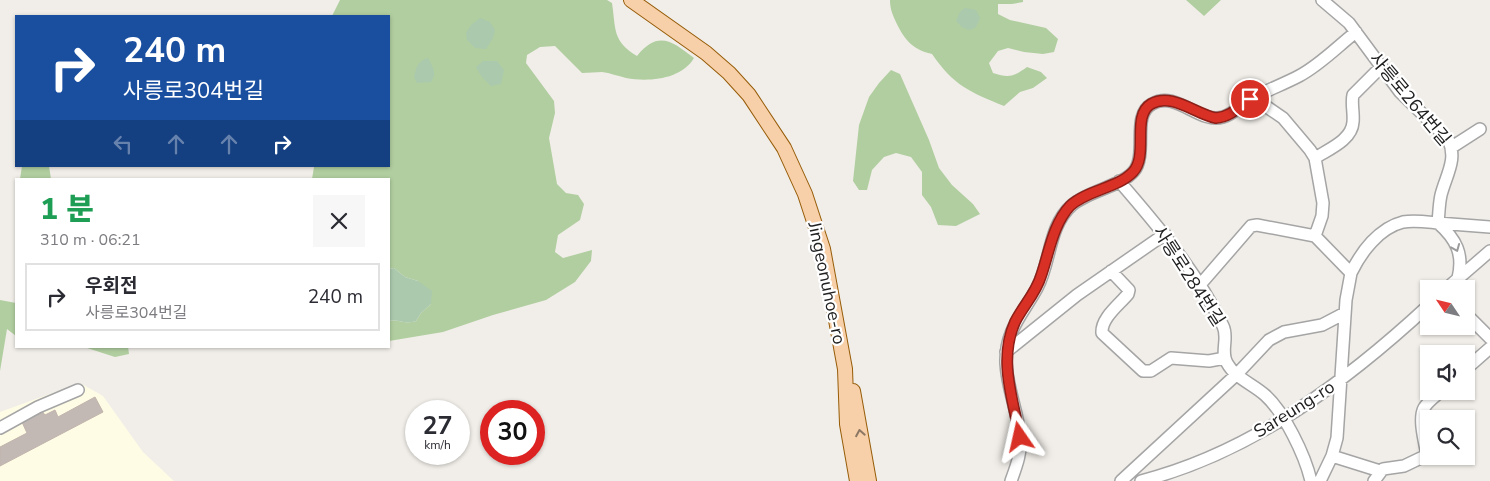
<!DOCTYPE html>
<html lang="ko">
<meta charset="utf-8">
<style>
:root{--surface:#fff;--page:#f7f7f7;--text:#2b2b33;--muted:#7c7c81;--line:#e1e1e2}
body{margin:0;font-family:"Nunito Sans","Noto Sans KR",sans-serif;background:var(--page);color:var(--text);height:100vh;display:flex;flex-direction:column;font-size:19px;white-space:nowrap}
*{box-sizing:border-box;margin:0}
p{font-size:16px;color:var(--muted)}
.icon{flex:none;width:28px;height:28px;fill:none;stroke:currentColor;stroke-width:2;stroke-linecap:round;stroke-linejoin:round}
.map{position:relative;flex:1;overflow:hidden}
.side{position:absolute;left:15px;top:178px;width:375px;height:170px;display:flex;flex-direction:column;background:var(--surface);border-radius:0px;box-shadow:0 1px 4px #0004}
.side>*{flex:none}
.top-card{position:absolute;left:15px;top:15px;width:375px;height:152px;border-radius:0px;box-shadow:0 1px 4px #0004;background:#1a4fa0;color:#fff;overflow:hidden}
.needle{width:32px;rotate:305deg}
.controls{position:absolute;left:1420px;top:280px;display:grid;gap:10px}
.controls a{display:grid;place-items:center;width:55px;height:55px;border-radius:0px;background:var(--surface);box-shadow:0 1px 4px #0004;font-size:25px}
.speed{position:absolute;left:405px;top:400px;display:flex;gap:10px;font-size:25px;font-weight:700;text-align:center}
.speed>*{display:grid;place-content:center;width:65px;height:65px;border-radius:50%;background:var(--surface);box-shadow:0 1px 4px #0004;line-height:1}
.speed small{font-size:12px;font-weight:400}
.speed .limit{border:8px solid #d22;background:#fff;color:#111}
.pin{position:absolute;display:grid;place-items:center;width:42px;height:42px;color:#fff;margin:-21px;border:2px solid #fff;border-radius:50%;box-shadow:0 1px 5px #0007}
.me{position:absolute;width:55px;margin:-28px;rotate:349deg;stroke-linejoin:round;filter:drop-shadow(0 0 4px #0008)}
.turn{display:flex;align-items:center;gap:18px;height:105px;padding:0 25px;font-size:22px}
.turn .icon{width:65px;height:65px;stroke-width:2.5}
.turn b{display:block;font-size:35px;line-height:42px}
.lanes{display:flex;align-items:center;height:48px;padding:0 25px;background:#0003;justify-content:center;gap:25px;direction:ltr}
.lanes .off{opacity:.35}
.round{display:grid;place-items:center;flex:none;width:52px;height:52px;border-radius:0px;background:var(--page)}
.overview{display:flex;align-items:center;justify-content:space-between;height:85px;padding:0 25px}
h1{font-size:30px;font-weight:800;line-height:38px;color:#1e9e55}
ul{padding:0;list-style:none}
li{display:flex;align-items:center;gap:15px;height:68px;margin:0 10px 8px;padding:0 15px;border:2px solid var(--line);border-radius:0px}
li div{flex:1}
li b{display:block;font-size:19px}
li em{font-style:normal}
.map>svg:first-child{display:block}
.education{fill:#fefce5}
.forest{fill:#b1cea0}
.cemetery{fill:#abc9ad}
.building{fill:#c2b9b5;stroke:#c2b4ac}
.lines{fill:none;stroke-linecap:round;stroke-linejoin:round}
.minor-casing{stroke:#a5a5a5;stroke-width:14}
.major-casing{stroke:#965c08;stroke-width:16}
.minor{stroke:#fff;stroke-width:11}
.major{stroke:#f7cfa8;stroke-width:14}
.oneway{stroke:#9b9b9b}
.oneway2{stroke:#8c7864}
.route-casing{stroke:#8d1f18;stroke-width:12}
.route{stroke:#d93025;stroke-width:9}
.labels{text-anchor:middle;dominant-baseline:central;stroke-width:4.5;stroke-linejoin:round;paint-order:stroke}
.street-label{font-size:18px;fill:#212121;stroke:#fff}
</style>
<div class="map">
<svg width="1490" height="481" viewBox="0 0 1490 481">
<rect width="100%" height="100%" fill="#f1eee9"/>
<path class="education" d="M80,383l23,13 40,56 31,29h-174v-69z"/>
<path class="forest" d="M340,0h267l5,3c4,26 0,38 25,53 21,-26 35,-15 57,2 -13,22 -46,24 -68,20 -8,-2 -16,-5 -24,-6 -6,0 -13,1 -20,1l-27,-27 -15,1 -13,8 -1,8 28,38 1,12 -6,25 8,46 9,9 12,2 6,9 -4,16 -22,15 -3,17 8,6 29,-8 -1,11 -16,21 -29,18 -53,15 -50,17 -54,9v-20c12,-2 14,4 27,0l5,-8 10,-9 -13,-23 -13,-4 -11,-9 -5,1v-90h-77l2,-12 4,-1h71v-150h-57z
M890,0h133v2l-11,2h-14v10l12,6 36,8 12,11 -4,13 -11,2 -19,-2 -16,-4 -10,3 -9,12 4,10c16,5 20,4 34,-6l14,5 6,6 -14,10 -13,4 -16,14c-34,-14 -50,-20 -72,-52 -21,-5 -28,-15 -37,-34 -3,-7 -5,-12 -5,-20z
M1186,0h35l-17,16z
M891,70l9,4 29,66 10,28 13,17 21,19 7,10 -24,12 -18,-1 -7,-18 -9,-12v-23l-11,-15 -15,-4 -12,4 -12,13 -5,20h-8l-6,-9 6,-56 10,-28 10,-14z
M22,166h27l2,13h-31z
M0,300l16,3v33l-9,-7 -7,42z
M128,346l1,8 -14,3 -31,-10z"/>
<path class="cemetery" d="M965,8l11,2 4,8 -4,9 -6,3 -7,-2 -7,-7 4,-9z
M480,18l10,4 5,8 -2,8 -7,11 -11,-1 -8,-8 -1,-7 5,-8z
M428,58c5,9 9,15 3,24l-14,1 -3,-6c2,-10 4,-16 14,-19z
M483,61h14l7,9 -3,14 -10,2 -10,-10 -5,-9z
M394,268l11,9 13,4 14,10 -1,13 -10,9 -5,8c-13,4 -15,-2 -27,0v-52z"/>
<path class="building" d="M95,397l8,15 -103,54v-19l27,-14 -5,-11 20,-11 3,4 10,-5 3,7z"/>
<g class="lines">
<defs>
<path id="minor" d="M1322,0l27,23 51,69 48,47c10,20 -2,36 -7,56 -2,9 -2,18 -3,28l52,4
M1250,99l14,6 19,13 27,32 5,8 8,45 -1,13 -7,20 36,37 -5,27 -9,138 -5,18 -12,25
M1452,147l28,-18
M1315,158c14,-9 37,-18 38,-36 1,-9 -2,-19 0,-27l28,-28
M1119,181c39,45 78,91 104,145 6,12 -3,25 4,37 8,15 26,21 38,32 19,17 40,60 46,86
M1111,271l18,19 -1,4c-9,11 -27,24 -26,39l41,38h8l20,-13 38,3 16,-3
M1351,273c10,-21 28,-45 52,-51 12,-2 24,0 35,1 18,16 26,31 20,55
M1199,286l52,-60 6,-1 58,11
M1446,289l44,-38
M1466,314l24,24
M1006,352l71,-57 88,-61
M1466,369l24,-21
M0,428l38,-21 40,-17
M1332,456l48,15
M1011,481c5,-14 11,-29 9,-44 -2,-25 -13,-49 -14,-74 -1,-33 17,-49 31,-75 14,-26 11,-62 35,-83 16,-14 50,-19 62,-34 14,-18 -3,-56 18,-67 25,-14 46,20 71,13 11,-3 19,-13 28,-18 16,-9 33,-15 48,-23 21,-11 39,-30 57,-44
M1121,481l116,-107 32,-34 15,-8 38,-7 23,-12
M1141,481c110,-28 206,-100 288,-176
M1374,481l9,-12 21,-3 23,-11c-2,-12 -9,-36 -3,-47 4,-7 12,-12 17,-17"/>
<path id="major" d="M631,0l75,53 23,20 20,22 35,53 21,46 18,55 22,120 2,55 10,57
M853,391l16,90"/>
</defs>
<use href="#minor" class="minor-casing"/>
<use href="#major" class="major-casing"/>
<use href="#minor" class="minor"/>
<use href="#major" class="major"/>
</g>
<defs><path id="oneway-chevron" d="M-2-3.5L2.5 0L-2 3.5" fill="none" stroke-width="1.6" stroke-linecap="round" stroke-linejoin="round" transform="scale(1.25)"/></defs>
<use class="oneway" href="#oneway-chevron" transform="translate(1456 248) rotate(68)"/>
<use class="oneway2" href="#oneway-chevron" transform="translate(860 433) rotate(-100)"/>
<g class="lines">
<defs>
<path id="route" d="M1020,437c-7,-38 -22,-77 -5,-115 8,-16 21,-29 26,-46 8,-23 12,-52 29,-70 17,-16 48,-18 63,-34 16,-17 -2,-56 18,-68 21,-12 44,10 65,14 14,-1 23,-11 34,-19"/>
</defs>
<use href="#route" class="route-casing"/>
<use href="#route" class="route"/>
</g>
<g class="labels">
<g class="street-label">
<text transform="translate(1410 99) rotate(50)">사릉로264번길</text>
<text transform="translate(1189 276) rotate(57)">사릉로284번길</text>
<text transform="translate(827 283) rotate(78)">Jingeonuhoe-ro</text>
<text transform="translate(1294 409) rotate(-32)">Sareung-ro</text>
</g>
</g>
</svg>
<div class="controls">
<a><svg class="needle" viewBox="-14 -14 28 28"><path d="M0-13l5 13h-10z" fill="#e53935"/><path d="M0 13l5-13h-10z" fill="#7c7c81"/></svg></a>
<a><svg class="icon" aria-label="sound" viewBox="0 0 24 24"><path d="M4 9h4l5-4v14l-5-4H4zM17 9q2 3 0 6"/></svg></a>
<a><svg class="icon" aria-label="search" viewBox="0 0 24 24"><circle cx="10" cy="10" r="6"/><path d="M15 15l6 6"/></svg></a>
</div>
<div class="speed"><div>27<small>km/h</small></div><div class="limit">30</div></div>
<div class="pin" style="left:1250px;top:99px;background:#d93025"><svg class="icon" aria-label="arrive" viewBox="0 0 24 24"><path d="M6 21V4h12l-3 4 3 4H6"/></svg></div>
<svg class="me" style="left:1020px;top:437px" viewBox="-20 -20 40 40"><path d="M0-17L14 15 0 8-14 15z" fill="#d93025" stroke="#fff" stroke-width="4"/></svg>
<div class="top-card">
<div class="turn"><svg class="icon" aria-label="right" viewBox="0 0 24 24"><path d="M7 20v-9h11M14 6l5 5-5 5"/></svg><div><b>240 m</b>사릉로304번길</div></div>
<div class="lanes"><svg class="icon off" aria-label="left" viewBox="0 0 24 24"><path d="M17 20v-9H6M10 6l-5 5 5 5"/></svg><svg class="icon off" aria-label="ahead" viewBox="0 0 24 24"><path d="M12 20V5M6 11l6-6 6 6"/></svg><svg class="icon off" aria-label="ahead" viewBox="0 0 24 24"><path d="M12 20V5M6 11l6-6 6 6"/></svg><svg class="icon" aria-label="right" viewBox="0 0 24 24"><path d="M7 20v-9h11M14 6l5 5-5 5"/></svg></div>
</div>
<section class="side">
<div class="overview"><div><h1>1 분</h1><p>310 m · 06:21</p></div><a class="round"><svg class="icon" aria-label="close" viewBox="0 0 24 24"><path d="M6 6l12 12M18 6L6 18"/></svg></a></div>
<ul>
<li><svg class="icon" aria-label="right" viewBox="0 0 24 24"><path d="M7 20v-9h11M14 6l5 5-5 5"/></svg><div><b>우회전</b><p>사릉로304번길</p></div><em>240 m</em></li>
</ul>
</section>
</div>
